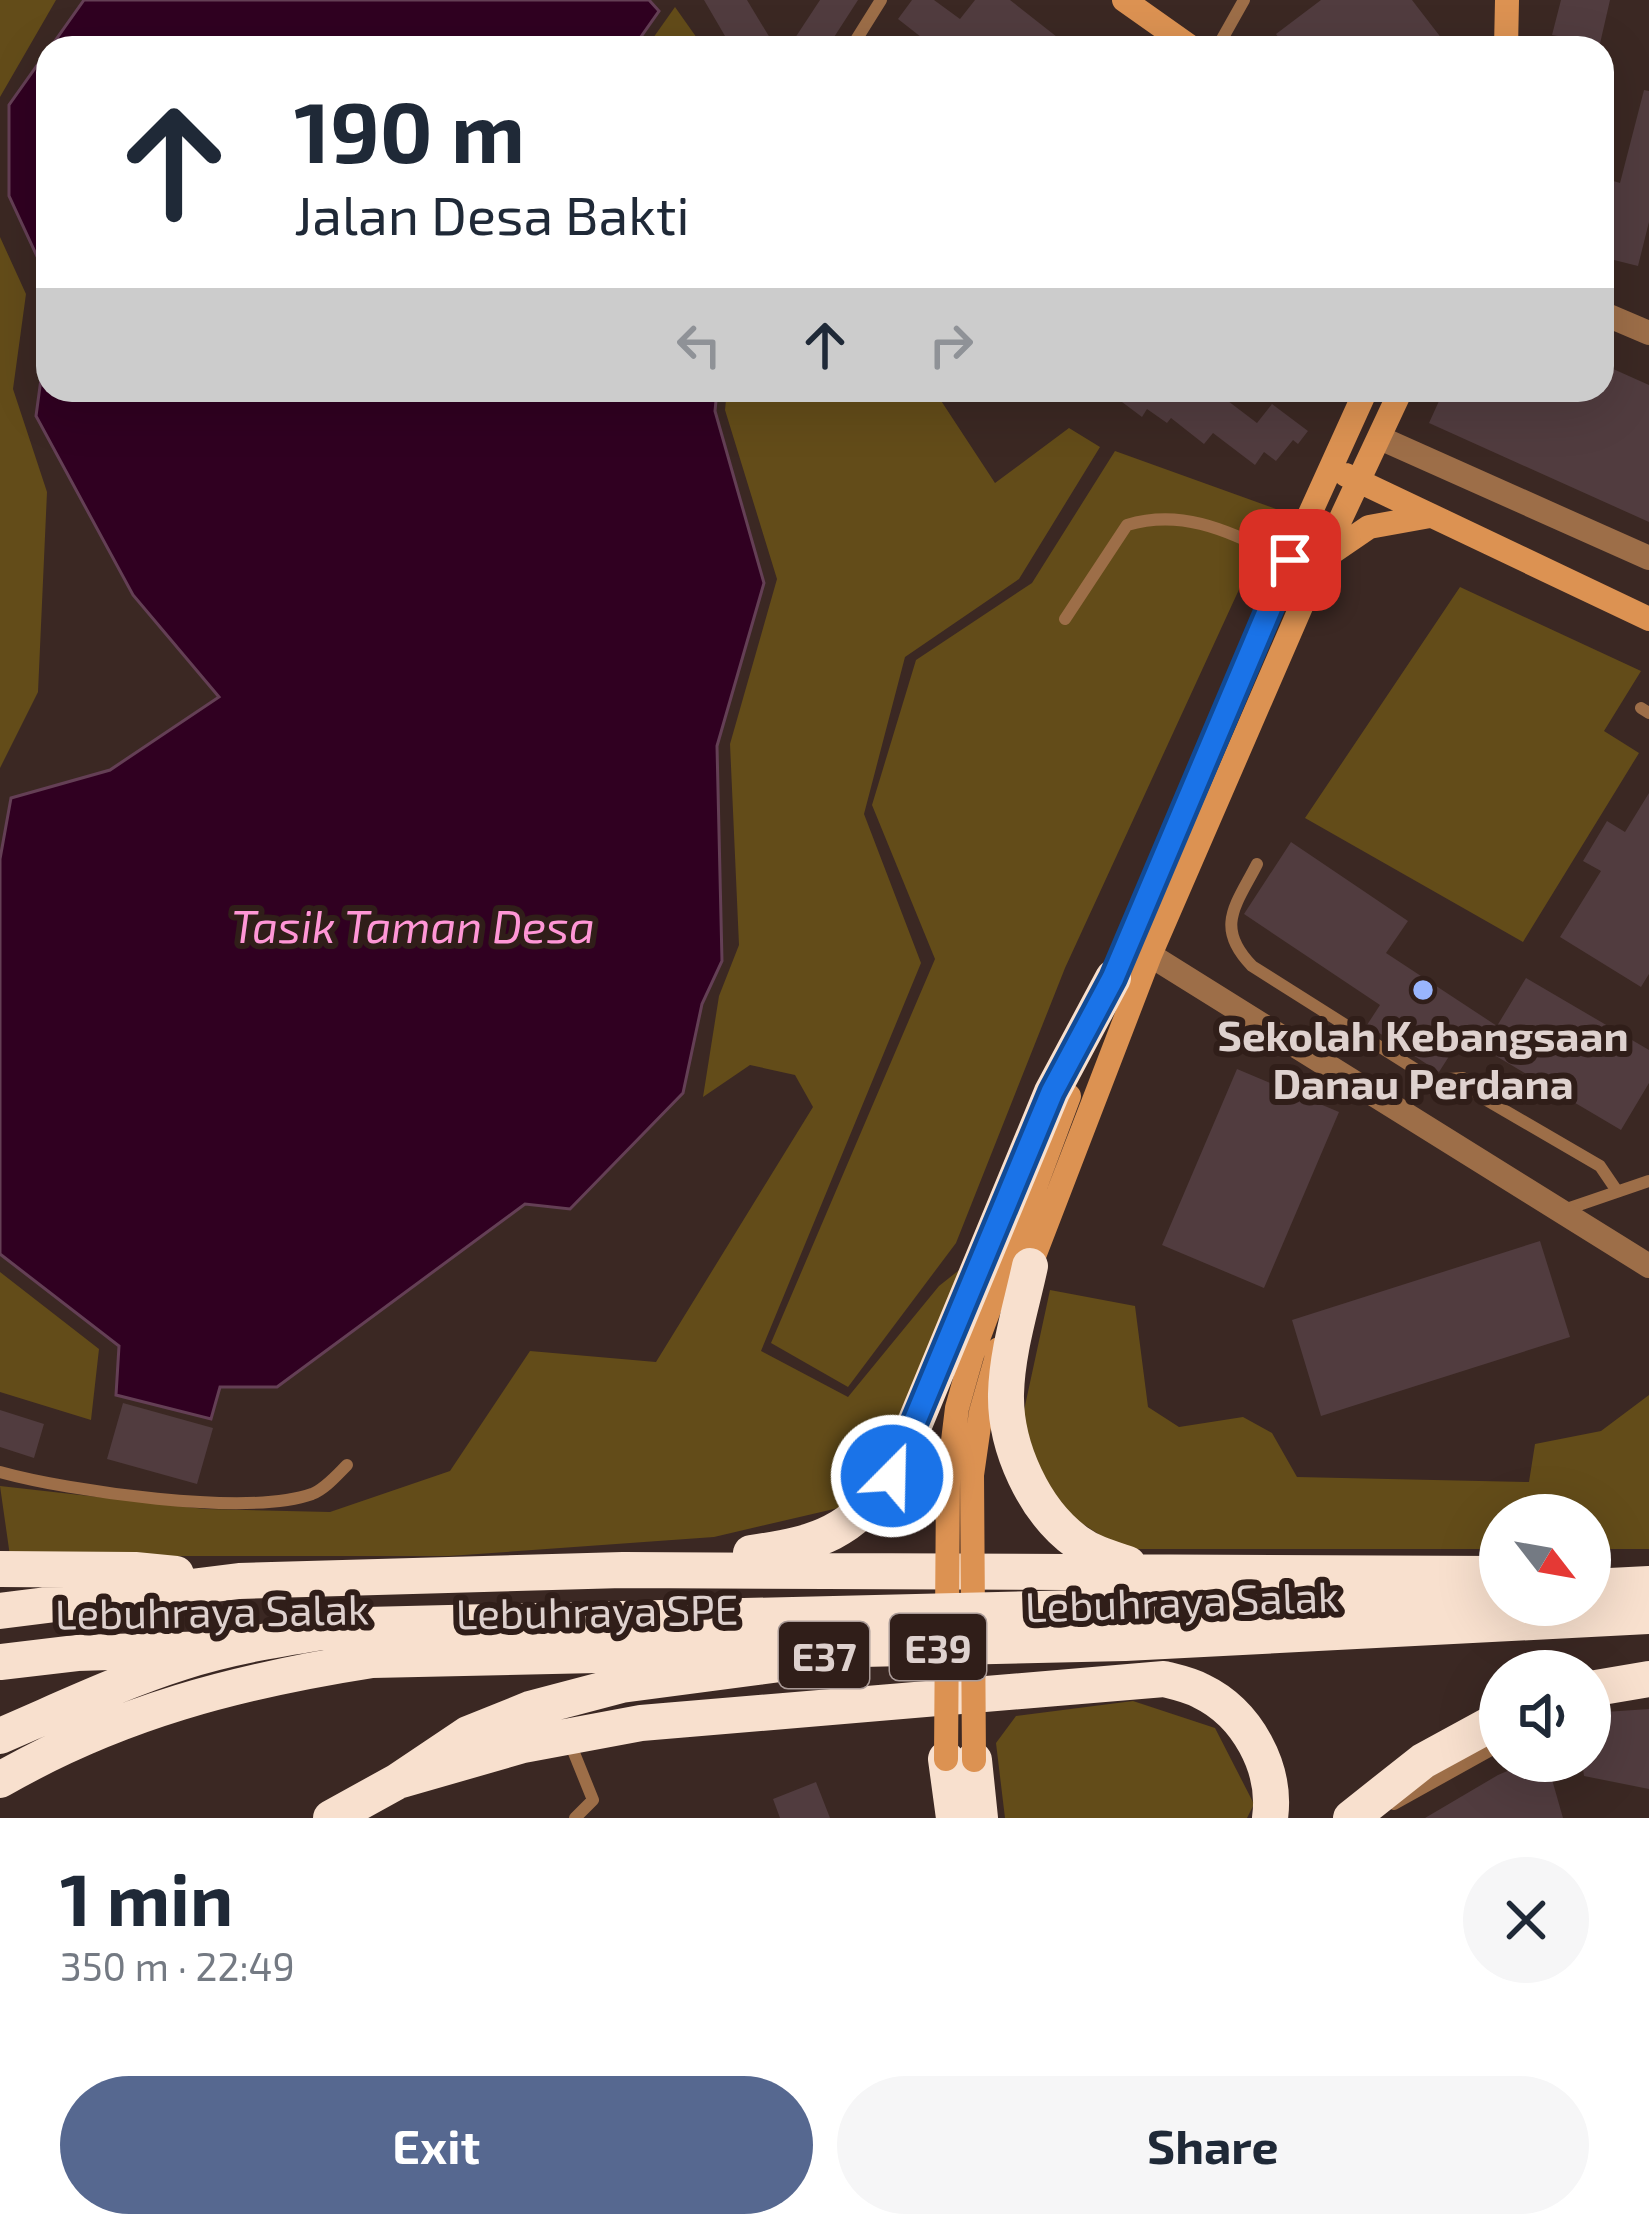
<!DOCTYPE html>
<meta charset="utf-8">
<style>
:root{--surface:#fff;--page:#f6f6f7;--text:#1f2937;--muted:#747a83;--accent:#566890}
body{margin:0;font-family:"Exo 2",sans-serif;background:var(--page);color:var(--text);height:100vh;display:flex;flex-direction:column;font-size:45px;white-space:nowrap}
*{box-sizing:border-box;margin:0}
p{font-size:39px;color:var(--muted)}
.icon{flex:none;width:66px;height:66px;fill:none;stroke:currentColor;stroke-width:2;stroke-linecap:round;stroke-linejoin:round}
.map{position:relative;height:1818px;overflow:hidden}
.panel{display:flex;flex-direction:column;background:var(--surface);flex:1}
.panel>*{flex:none}
.hud{position:absolute;left:36px;top:36px;width:1578px;height:366px;border-radius:36px;box-shadow:0 12px 48px #0002;background:#fff;color:var(--text);overflow:hidden}
.needle{width:78px;rotate:121deg}
.fabs{position:absolute;left:1479px;top:1494px;display:grid;gap:24px}
.fabs a{display:grid;place-items:center;width:132px;height:132px;border-radius:50%;background:var(--surface);box-shadow:0 12px 48px #0002;font-size:60px}
.pin{position:absolute;display:grid;place-items:center;width:102px;height:102px;color:#fff;margin:-51px;border-radius:24px;box-shadow:0 6px 18px #0006}
.me{position:absolute;width:132px;margin:-66px;rotate:23deg;stroke-linejoin:round;filter:drop-shadow(0 0 9px #0008)}
.turn{display:flex;align-items:center;gap:42px;height:252px;padding:0 60px;font-size:54px}
.turn .icon{width:156px;height:156px;stroke-width:2.5}
.turn b{display:block;font-size:84px;line-height:102px}
.lanes{display:flex;align-items:center;height:114px;padding:0 60px;background:#0003;justify-content:center;gap:60px;direction:ltr}
.lanes .off{opacity:.35}
.round{display:grid;place-items:center;flex:none;width:126px;height:126px;border-radius:63px;background:var(--page)}
.headline{display:flex;align-items:center;justify-content:space-between;height:204px;padding:0 60px}
h1{font-size:72px;font-weight:700;line-height:90px}
.button{display:flex;gap:24px;margin-top:auto;padding:24px 60px}
.button a{flex:1;height:138px;border-radius:72px;background:var(--accent);color:#fff;font-size:48px;font-weight:700;line-height:138px;text-align:center}
.button a+a{background:var(--page);color:var(--text)}
.map>svg:first-child{display:block}
.green{fill:#634c19}
.water{fill:#300021;stroke:#643f55;stroke-width:3}
.building{fill:#513c3f}
.lines{fill:none;stroke-linecap:round;stroke-linejoin:round}
.lane{stroke:#9d6e48;stroke-width:12}
.street{stroke:#9d6e48;stroke-width:24}
.secondary{stroke:#dc9252;stroke-width:24}
.highway{stroke:#f8e0ce;stroke-width:36}
.secondary-bridge{stroke:#dc9252;stroke-width:24}
.highway-bridge{stroke:#f8e0ce;stroke-width:36}
.route-casing{stroke:#114b97;stroke-width:30}
.route{stroke:#1a73e8;stroke-width:21}
.poi-dot{fill:#99b5fd;stroke:#301e19;stroke-width:4.5}
.labels{text-anchor:middle;dominant-baseline:central;stroke-width:12;stroke-linejoin:round;paint-order:stroke}
.shield{fill:#301e19;stroke:#aa9b98;stroke-width:3}
.shield-label{font-size:39px;font-weight:bold;fill:#ded1ce}
.poi-label{font-size:42px;font-weight:bold;fill:#ded1ce;stroke:#301e19}
.street-label{font-size:42px;fill:#ded1ce;stroke:#301e19}
.water-label{font-size:45px;font-style:italic;fill:#ff96d6;stroke:#301e19}
</style>
<div class="map">
<svg width="1649" height="1818" viewBox="0 0 1649 1818">
<rect width="100%" height="100%" fill="#3b2823"/>
<path class="green" d="M0,0h56l-56,97z
M675,7l29,41h-58z
M0,237l26,57 -13,95 34,103 -9,200 -38,76z
M727,390h207l61,93 74,-55 31,19 -81,132 -114,78 -41,157 57,149 -160,388 87,46 91,-111 29,-23 -72,162 -49,81 -133,31 -265,19h-439l-10,-70 205,23 125,3 120,-41 80,-120 126,11 157,-255 -18,-32 -45,-10 -47,32 16,-101 20,-51 -9,-201 47,-165 -52,-169z
M1115,451l161,58 -211,459 -109,275 -108,144 -77,-44 164,-384 -63,-154 44,-145 116,-77z
M1460,587l181,84 -37,60 35,22 -116,189 -218,-124z
M0,1272l99,77 -8,71 -91,-28z
M1050,1290l85,16 13,101 31,20 64,-10 29,16 25,44 232,5 6,-38 66,-13 48,-36v154h-59v-34h-90v34h-379l-53,-35 -30,-46 -15,-53z
M1133,1701l82,27 39,76 -7,14h-242l-9,-75 20,-27z"/>
<path class="water" d="M84,0h565l10,11 -26,37h-583z
M48,50v230l-39,-84v-91z
M48,327v63h669l-2,21 49,172 -47,163 5,215 -20,43 -19,89 -113,116 -45,-5 -248,183h-57l-9,32 -95,-24 3,-49 -119,-92v-395l11,-61 99,-28 109,-73 -86,-102 -97,-179z"/>
<path class="building" d="M704,0h43l29,48h-44z
M820,0h38l-31,48h-17l-15,-10z
M912,0h22l26,19 15,-19h35l61,48h-136l-37,-29z
M1321,0h91l37,48h-163l-10,-14z
M1561,0h49l-11,48h-39l3,-11 -11,-2z
M1644,90l5,1v131l-11,44 -36,-9v-45l8,-32 10,3z
M1602,364l47,21v137l-220,-99 15,-33h158z
M1106,390h130l-8,11 29,22 15,-19 36,27 -10,13 -5,-4 -17,21 -12,-9 -9,13 -42,-32 -9,11 -33,-26 -4,5 -20,-14 -5,8z
M1649,793v181l-8,13 -81,-50 41,-66 -18,-10 24,-40 18,11z
M1291,842l117,79 -22,32 111,73 29,-48 123,72v33l-28,47 -159,-94 -23,36 -72,-47 13,-20 -136,-91z
M1237,1069l102,43 -75,176 -102,-43z
M1540,1241l30,96 -249,79 -29,-96z
M123,1403l90,25 -16,56 -90,-25z
M0,1410l44,14 -10,34 -34,-11z
M1649,1709v80l-65,-13 -2,-15h8v-48z
M1547,1762l16,56h-138l73,-43 28,-12z
M816,1782l14,36h-50l-7,-19z"/>
<g class="lines">
<path class="lane" d="M851,48l30,-48
M1217,48l27,-48
M1315,390l1,1
M1065,619l62,-94c60,-18 107,10 162,35
M1641,708l8,5
M1257,864c-21,41 -43,63 -5,102l190,120 6,-7 15,-1 11,6 4,11 122,71 17,25
M1561,1211l88,-30
M0,1472c68,19 247,45 312,22 13,-5 25,-19 35,-29
M570,1743l23,57 -18,18
M1394,1804l106,-59"/>
<path class="street" d="M1602,313l47,20
M1380,438l269,120
M1150,955l499,311"/>
<path class="secondary" d="M1124,0l68,48
M1506,48l1,-48
M1346,475l303,144
M1331,553l38,-26 61,-11
M1108,991l161,-387 97,-214
M1026,1277l124,-322 170,-392 81,-173
M972,1475l9,-63 18,-63
M948,1482l9,-74 15,-53 97,-259"/>
<path class="highway" d="M1030,1266c-9,42 -23,85 -24,128 -1,53 28,117 71,148 15,11 33,16 51,22
M751,1553c71,-10 98,-20 142,-77l159,-384 61,-114
M0,1569l135,1 41,4
M1590,1587l59,-3
M0,1611l239,-30 384,-11 877,4
M0,1662l77,-9 136,-4
M1590,1689l59,-10
M946,1759l8,59
M974,1760l6,58
M398,1781l125,-36 118,-22 523,-44c12,3 26,6 37,12 46,22 76,77 69,127
M331,1818l67,-37 70,-47 62,-25 91,-24 167,-22
M1351,1818l72,-57 77,-42"/>
<path class="secondary-bridge" d="M972,1475l2,285
M946,1759l2,-277"/>
<path class="highway-bridge" d="M0,1736c61,-26 119,-54 182,-74 59,-19 122,-27 184,-37l761,-18 373,-17
M0,1780c118,-68 238,-99 372,-120l753,-17 524,-27"/>
</g>
<g class="lines">
<defs>
<path id="route" d="M892,1476l160,-384 61,-114 177,-418"/>
</defs>
<use href="#route" class="route-casing"/>
<use href="#route" class="route"/>
</g>
<circle class="poi-dot" cx="1423" cy="990" r="12"/>
<g class="labels">
<g class="shield">
<rect x="890" y="1614" width="96" height="66" rx="9"/>
<rect x="779" y="1622" width="90" height="66" rx="9"/>
</g>
<g class="shield-label">
<text x="938" y="1647">E39</text>
<text x="824" y="1655">E37</text>
</g>
<g class="poi-label">
<text x="1423" y="1034">Sekolah Kebangsaan<tspan x="1423" dy="48">Danau Perdana</tspan></text>
</g>
<g class="street-label">
<text transform="translate(1182 1600) rotate(-2)">Lebuhraya Salak</text>
<text transform="translate(212 1610) rotate(-1)">Lebuhraya Salak</text>
<text transform="translate(597 1610) rotate(-1)">Lebuhraya SPE</text>
</g>
<g class="water-label">
<text x="413" y="925">Tasik Taman Desa</text>
</g>
</g>
</svg>
<div class="fabs">
<a><svg class="needle" viewBox="-14 -14 28 28"><path d="M0-13l5 13h-10z" fill="#e53935"/><path d="M0 13l5-13h-10z" fill="#747a83"/></svg></a>
<a><svg class="icon" aria-label="sound" viewBox="0 0 24 24"><path d="M4 9h4l5-4v14l-5-4H4zM17 9q2 3 0 6"/></svg></a>
</div>
<div class="pin" style="left:1290px;top:560px;background:#d93025"><svg class="icon" aria-label="arrive" viewBox="0 0 24 24"><path d="M6 21V4h12l-3 4 3 4H6"/></svg></div>
<svg class="me" style="left:892px;top:1476px" viewBox="-20 -20 40 40"><circle r="17" fill="#1a73e8" stroke="#fff" stroke-width="3"/><path d="M0-11L8 9 0 5-8 9z" fill="#fff"/></svg>
<div class="hud">
<div class="turn"><svg class="icon" aria-label="ahead" viewBox="0 0 24 24"><path d="M12 20V5M6 11l6-6 6 6"/></svg><div><b>190 m</b>Jalan Desa Bakti</div></div>
<div class="lanes"><svg class="icon off" aria-label="left" viewBox="0 0 24 24"><path d="M17 20v-9H6M10 6l-5 5 5 5"/></svg><svg class="icon" aria-label="ahead" viewBox="0 0 24 24"><path d="M12 20V5M6 11l6-6 6 6"/></svg><svg class="icon off" aria-label="right" viewBox="0 0 24 24"><path d="M7 20v-9h11M14 6l5 5-5 5"/></svg></div>
</div>
</div>
<section class="panel">
<div class="headline"><div><h1>1 min</h1><p>350 m · 22:49</p></div><a class="round"><svg class="icon" aria-label="close" viewBox="0 0 24 24"><path d="M6 6l12 12M18 6L6 18"/></svg></a></div>
<div class="button"><a>Exit</a><a>Share</a></div>
</section>
